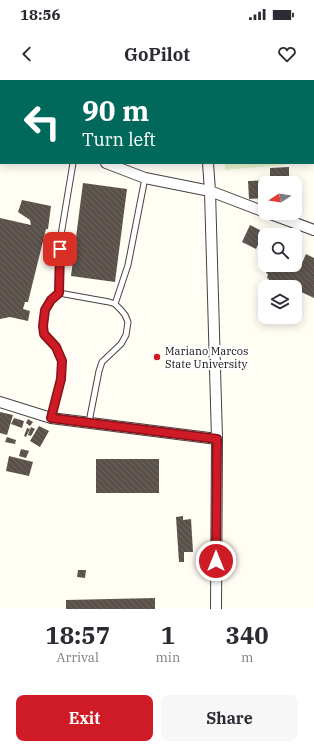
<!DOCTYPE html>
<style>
:root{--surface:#fff;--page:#f7f7f7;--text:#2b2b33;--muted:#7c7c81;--accent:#ce1b25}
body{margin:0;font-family:"IBM Plex Serif",serif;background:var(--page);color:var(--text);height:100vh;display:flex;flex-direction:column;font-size:15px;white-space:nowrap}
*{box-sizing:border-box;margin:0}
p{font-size:13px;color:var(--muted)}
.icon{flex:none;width:22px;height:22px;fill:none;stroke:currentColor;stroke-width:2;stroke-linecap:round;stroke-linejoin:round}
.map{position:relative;height:529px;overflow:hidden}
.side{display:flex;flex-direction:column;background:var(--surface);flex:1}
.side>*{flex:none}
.guide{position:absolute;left:0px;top:0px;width:314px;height:84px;box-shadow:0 2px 10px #0003;background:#00695c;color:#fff;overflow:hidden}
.needle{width:26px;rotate:258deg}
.tools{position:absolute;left:258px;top:96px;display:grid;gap:8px}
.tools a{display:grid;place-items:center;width:44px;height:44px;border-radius:8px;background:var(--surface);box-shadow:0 2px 10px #0003;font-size:20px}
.pin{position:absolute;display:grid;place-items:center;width:34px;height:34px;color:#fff;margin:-17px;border-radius:8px;box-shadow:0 2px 6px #0006}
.me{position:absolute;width:44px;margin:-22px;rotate:0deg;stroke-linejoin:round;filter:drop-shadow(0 0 3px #0008)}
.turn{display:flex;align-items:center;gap:14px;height:84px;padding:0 16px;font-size:18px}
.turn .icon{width:52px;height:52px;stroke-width:2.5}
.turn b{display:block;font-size:28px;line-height:34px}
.eta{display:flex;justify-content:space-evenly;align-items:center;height:68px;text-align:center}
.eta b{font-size:24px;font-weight:800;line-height:28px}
.primary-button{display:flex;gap:8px;margin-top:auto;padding:8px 16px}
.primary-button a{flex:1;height:46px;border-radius:8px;background:var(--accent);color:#fff;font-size:16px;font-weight:800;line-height:46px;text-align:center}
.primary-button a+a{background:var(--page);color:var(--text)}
.status{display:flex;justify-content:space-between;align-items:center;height:28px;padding:0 20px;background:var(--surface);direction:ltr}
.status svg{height:11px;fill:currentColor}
header{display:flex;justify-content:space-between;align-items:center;height:52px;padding:0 16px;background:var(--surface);font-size:18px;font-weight:800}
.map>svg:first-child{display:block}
.pitch{fill:#e6f4cb}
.building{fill:url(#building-back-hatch)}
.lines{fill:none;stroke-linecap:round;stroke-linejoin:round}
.lane-casing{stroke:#434343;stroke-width:7}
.street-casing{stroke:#434343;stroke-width:12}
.lane{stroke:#fff;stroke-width:5}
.street{stroke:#fff;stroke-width:10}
.route-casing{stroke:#861218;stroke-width:10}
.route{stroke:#ce1b25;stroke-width:7}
.poi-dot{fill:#ce1b25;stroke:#fff;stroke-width:1.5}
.labels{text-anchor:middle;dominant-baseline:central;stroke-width:4;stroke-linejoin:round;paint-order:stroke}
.poi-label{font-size:11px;fill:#101010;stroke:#fff;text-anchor:start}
</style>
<div class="status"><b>18:56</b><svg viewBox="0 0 49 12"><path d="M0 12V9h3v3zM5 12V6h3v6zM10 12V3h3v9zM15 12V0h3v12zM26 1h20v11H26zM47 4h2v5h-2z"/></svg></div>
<header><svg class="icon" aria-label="back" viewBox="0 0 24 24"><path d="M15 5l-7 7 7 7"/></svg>GoPilot<svg class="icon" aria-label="heart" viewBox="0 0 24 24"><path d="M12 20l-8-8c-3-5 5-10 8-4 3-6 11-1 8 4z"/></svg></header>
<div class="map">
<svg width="314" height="529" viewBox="0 0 314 529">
<defs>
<pattern id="building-back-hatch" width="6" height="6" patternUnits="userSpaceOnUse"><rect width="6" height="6" fill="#5a514b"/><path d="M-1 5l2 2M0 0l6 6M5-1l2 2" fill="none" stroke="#6d6561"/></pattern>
</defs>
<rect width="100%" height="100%" fill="#fffdf4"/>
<path class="pitch" d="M2,0h143v1h-139z
M225,83h59v2l-59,5z"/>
<path class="building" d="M289,87v9l-19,1v-9z
M271,100v3h-6v15l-16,1 -1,-18z
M83,103l44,6 -12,93 -44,-6z
M22,120l29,6 -3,23h-2l-18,73h-3l-2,7 7,2 -2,10 -18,-4 -10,2v-101l31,7 -1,-5 -12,-8z
M250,145l14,7 -8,17 -14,-7z
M306,174l8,4v40l-19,-9v-2h-4l-13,-6 -3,6h-10l4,-8 -2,-1 1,-4 -2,-1 4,-8h25v-5l7,3z
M0,332l13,3 -6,20 -7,-2z
M14,338l10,3 -2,7 -11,-4z
M28,339l5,3 -3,4 -4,-3z
M39,346l10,5 -9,16 -10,-6z
M31,347l4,2 -4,7 -3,-1z
M27,348l3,1 -4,8 -2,-1z
M7,357l9,3 -1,4 -10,-2z
M21,369l8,2 -3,7 -7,-2z
M9,376l24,6 -4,14 -23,-5z
M96,379h63v34h-63z
M183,436v4l8,-1 2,33h-9v10h-5l-3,-45z
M78,490h8l-1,8 -8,-1z
M155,518v11h-89v-9z"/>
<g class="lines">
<defs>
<path id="lane" d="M313,24l1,-1
M59,213l2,-58 12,-72
M115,224l13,-39 17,-87
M51,338l10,-39 1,-18 -6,-14 -12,-13 -1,-8v-8l2,-8 6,-10 8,-7 50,9 6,2 6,6 4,5 3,7 -2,13 -5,9 -19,18 -3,9 -10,51"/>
<path id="street" d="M213,1l1,-1
M0,64h1
M106,83l39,15 65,13 55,21
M208,83l2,28 7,248 -1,170
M268,133l46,17
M0,322l51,16 166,21"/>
</defs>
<use href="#lane" class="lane-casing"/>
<use href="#street" class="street-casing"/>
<use href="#lane" class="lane"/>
<use href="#street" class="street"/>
</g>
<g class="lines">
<defs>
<path id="route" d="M60,169l-1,44 -8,7 -6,10 -2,16 1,8 12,13 6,14 -1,18 -10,39 166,21 -1,122"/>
</defs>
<use href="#route" class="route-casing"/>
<use href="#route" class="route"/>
</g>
<circle class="poi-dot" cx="157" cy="277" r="4"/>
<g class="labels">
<g class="poi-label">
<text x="165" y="271">Mariano Marcos<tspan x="165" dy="13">State University</tspan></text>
</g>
</g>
</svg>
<div class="tools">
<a><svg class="needle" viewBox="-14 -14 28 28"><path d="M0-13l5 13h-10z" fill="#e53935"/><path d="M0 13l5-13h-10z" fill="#7c7c81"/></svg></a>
<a><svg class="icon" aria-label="search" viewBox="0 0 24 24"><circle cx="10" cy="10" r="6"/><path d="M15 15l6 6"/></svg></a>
<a><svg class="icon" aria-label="layers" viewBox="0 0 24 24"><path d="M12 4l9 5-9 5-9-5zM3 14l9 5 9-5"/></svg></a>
</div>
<div class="pin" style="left:60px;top:169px;background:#d93025"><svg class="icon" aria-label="arrive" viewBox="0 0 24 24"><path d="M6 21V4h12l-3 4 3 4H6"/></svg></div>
<svg class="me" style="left:216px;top:481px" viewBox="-20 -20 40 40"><circle r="17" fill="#ce1b25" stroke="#fff" stroke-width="3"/><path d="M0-11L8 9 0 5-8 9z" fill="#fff"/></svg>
<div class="guide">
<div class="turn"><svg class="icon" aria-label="left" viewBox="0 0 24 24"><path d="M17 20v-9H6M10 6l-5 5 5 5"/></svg><div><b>90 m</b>Turn left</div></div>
</div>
</div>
<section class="side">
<div class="eta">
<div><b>18:57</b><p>Arrival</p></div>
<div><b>1</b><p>min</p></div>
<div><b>340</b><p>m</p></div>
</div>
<div class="primary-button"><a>Exit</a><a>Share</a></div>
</section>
